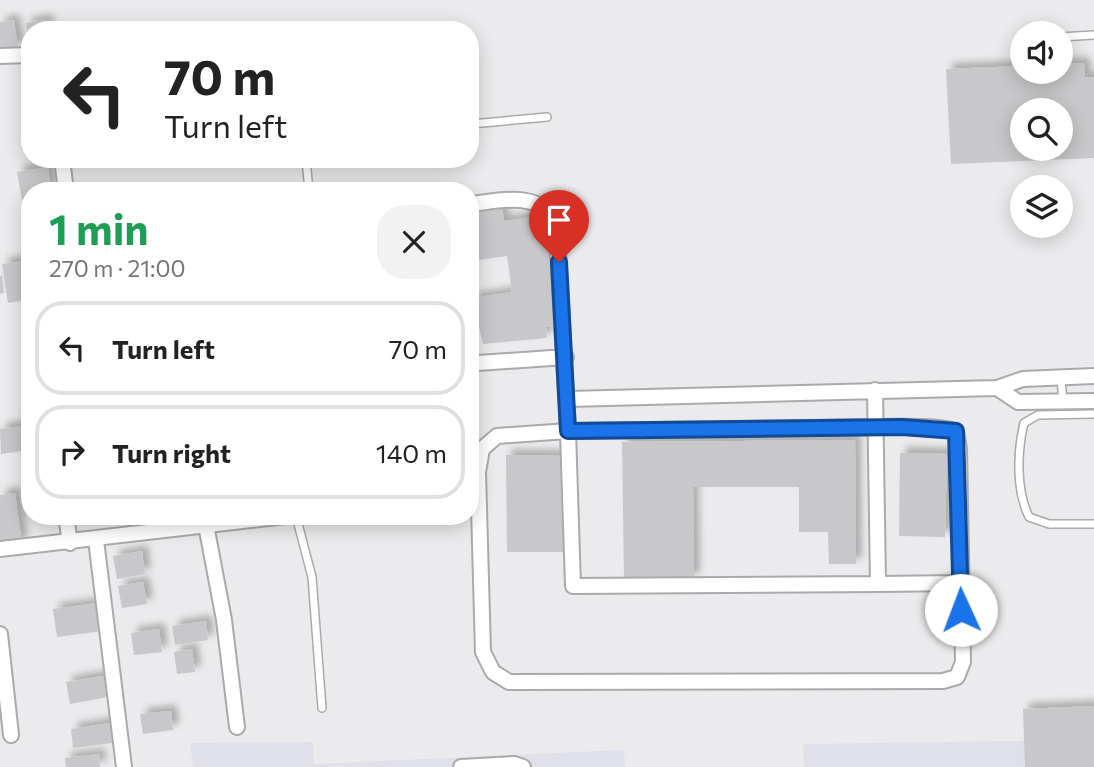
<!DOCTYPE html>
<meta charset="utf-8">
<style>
:root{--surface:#fff;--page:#f2f2f2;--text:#222;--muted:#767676;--line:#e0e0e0}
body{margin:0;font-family:Commissioner,sans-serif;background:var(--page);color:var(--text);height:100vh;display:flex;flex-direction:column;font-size:26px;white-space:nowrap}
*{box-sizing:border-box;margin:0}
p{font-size:23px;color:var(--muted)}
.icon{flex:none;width:38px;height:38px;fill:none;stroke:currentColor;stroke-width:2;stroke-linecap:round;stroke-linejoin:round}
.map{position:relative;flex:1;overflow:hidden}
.side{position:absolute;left:21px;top:182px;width:458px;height:343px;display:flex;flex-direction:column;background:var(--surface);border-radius:28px;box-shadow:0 4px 18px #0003}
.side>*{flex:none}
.guide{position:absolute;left:21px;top:21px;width:458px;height:147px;border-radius:28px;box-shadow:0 4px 18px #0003;background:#fff;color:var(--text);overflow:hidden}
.buttons{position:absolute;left:1010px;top:21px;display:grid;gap:14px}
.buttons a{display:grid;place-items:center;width:63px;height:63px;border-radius:50%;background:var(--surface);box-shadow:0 4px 18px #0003;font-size:35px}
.pin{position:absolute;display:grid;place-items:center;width:60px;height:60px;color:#fff;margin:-72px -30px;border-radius:50% 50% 50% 0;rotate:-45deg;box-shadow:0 0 7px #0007}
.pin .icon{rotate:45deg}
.me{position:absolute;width:77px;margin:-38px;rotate:358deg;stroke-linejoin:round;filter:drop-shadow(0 0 5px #0008)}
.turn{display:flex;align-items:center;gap:24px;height:147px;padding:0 28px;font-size:32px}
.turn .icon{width:91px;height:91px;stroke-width:2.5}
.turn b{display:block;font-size:49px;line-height:60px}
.round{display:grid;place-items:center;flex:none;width:74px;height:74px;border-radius:28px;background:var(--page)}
.head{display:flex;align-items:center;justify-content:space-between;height:119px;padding:0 28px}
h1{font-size:42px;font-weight:700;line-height:52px;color:#1e9e55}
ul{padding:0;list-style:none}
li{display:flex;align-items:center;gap:21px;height:94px;margin:0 14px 10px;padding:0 14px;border:4px solid var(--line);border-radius:28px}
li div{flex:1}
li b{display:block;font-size:26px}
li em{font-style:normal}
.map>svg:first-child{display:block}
.built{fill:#dfe0e9}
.building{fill:#c8c8ca;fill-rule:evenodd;filter:url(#shadow)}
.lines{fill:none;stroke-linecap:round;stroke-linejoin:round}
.service-casing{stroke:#aaaaac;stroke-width:10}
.minor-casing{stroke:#aaaaac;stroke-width:18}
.service{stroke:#fff;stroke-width:7}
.minor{stroke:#fff;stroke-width:14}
.route-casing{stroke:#114b97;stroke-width:18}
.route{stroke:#1a73e8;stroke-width:12}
</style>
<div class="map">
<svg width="1094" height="767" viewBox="0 0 1094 767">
<defs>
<filter id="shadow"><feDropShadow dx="6" dy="-6" stdDeviation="3.5" flood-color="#0004"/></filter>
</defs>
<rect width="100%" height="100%" fill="#ebebed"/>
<path class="built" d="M1094,740v27h-290l-1,-23z
M313,742l1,22 310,-14 1,17h-432l-3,-24z"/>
<path class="building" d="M14,20l4,28 -18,3v-29z
M47,20l1,10h-18l-2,10 -2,-17z
M1084,63l1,14h9v81l-143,6 -5,-95 76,-3v6h38v-8zM1022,110h38v39h-38z
M71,159h26v4l-24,4z
M48,167l3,24h-21v8l-8,1 -5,-28z
M502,206l2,15 43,-6 15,109 -16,3 1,11 -64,6 -11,-46 40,-6 -5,-36 -36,5v-50z
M24,261l6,38 -22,4 -6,-39z
M0,276h2l2,17 -4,1z
M30,425v25l-29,4 -1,-25z
M855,440l1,124h-27l-1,-32h-29v-45h-106l1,92h-70l-2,-137z
M900,453l47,1 -2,83 -46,-1z
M506,455l56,1 1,96h-56z
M15,493l7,51 -22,3v-52z
M80,516h23l1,4 -23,4z
M142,551l3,23 -28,5 -4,-23z
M143,582l4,22 -25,4 -4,-22z
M98,603l4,28 -45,6 -4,-28z
M206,621l2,19 -33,5 -3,-19z
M159,629l3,23 -28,3 -3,-22z
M192,649l3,23 -18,2 -3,-22z
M109,675l3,21 -42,8 -4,-22z
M1094,706v61h-69l-2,-58z
M171,711l2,19 -30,4 -3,-20z
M109,723l3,20 -39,5 -2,-19z
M99,754l1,13h-34l-1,-9z"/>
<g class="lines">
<defs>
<path id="service" d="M1060,37l34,-2
M471,124l76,-7
M306,159l3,32
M1061,378l2,25
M1094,414l-56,1 -14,8c-7,29 -8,67 5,94l20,7h45
M296,516l16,61 10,131"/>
<path id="minor" d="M0,56l30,-1
M62,159l4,32
M471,204c33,-4 58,-11 85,11l12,216 -71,5 -15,13 -4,23 5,180 10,20 16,10 434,-1 14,-4 6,-15 -4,-213 -3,-18c-25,-6 -53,-4 -79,-4l-309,4 5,155 305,-2 -3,-194
M471,360l7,3 88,-6
M997,388l21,14 76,-1
M568,399l429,-11 26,-9 71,-3
M66,516l4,27
M206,525l18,95 13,107
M96,540l28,227
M0,549l286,-33
M878,584l82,-1
M0,634l11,101
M461,767l53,-3 9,3"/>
</defs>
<use href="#service" class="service-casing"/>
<use href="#minor" class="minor-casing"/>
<use href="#service" class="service"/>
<use href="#minor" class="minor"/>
</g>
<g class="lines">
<defs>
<path id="route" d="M559,262l9,169 334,-4 54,4 5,179"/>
</defs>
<use href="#route" class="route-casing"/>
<use href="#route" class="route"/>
</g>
</svg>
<div class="buttons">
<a><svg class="icon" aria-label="sound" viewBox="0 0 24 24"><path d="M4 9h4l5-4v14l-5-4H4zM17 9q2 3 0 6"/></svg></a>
<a><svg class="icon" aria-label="search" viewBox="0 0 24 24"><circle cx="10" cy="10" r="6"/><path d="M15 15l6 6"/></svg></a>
<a><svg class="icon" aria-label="layers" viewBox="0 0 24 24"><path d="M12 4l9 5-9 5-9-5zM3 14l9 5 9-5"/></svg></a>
</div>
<div class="pin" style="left:559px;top:262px;background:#d93025"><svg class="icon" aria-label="arrive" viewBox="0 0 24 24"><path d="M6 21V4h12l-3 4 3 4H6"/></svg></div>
<svg class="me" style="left:961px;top:610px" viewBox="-20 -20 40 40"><circle r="19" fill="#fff"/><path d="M0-13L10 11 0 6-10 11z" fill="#1a73e8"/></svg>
<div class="guide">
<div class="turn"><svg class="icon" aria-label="left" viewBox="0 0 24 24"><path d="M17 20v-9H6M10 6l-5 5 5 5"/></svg><div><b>70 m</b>Turn left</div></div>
</div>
<section class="side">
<div class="head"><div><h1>1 min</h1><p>270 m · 21:00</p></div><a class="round"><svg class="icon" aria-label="close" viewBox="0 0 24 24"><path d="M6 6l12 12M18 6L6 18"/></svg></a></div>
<ul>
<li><svg class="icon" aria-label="left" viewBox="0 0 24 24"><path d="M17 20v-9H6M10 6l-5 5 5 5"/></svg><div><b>Turn left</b></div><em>70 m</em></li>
<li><svg class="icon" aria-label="right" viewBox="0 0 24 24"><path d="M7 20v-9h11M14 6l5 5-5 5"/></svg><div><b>Turn right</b></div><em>140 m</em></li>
</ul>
</section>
</div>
